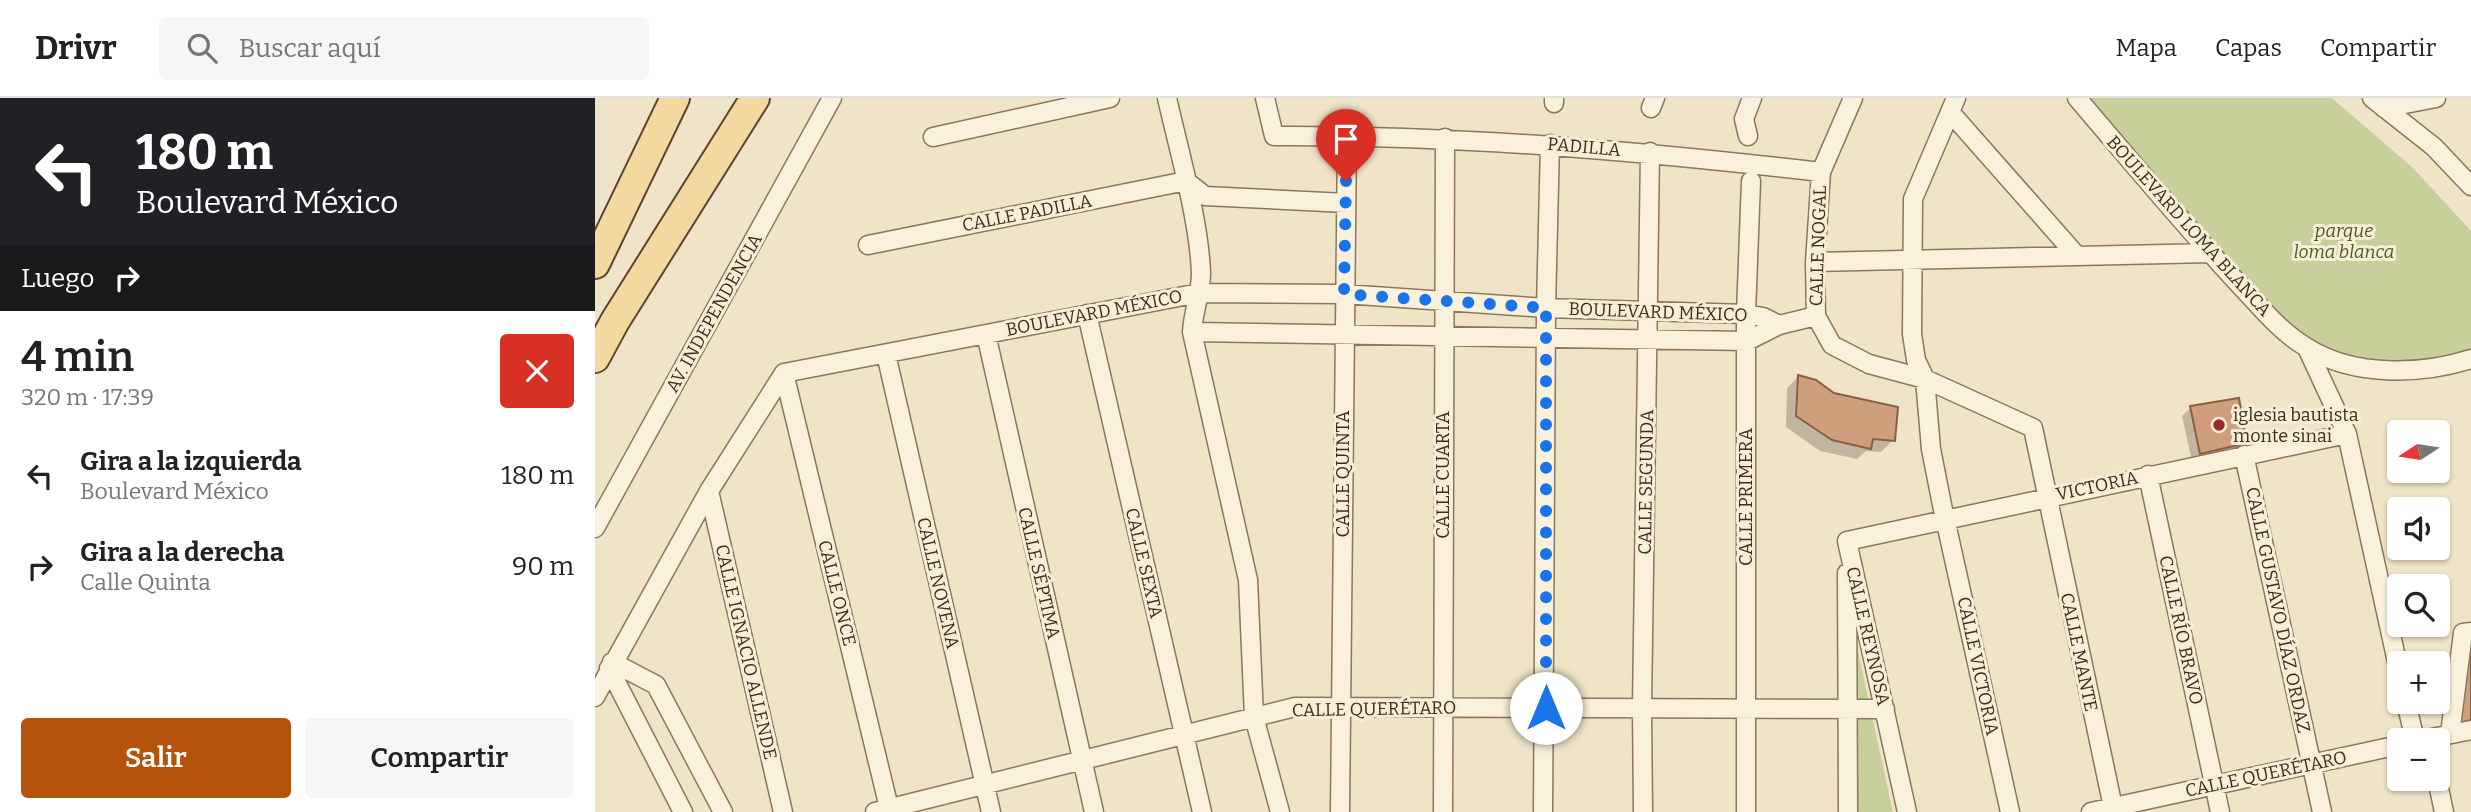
<!DOCTYPE html>
<html lang="es">
<head>
<meta charset="utf-8">
<style>
	:root { --surface:#fff; --page:#f6f6f6; --text:#222; --muted:#767676; --line:#e0e0e0; --accent:#b45309 }
	body { margin:0; font-family:Bitter,serif; background:var(--page); color:var(--text); height:100vh; display:flex; flex-direction:column; font-size:26px; white-space:nowrap }
	* { box-sizing:border-box; margin:0 }
	p { font-size:23px; color:var(--muted) }
	.icon { flex:none; width:38px; height:38px; fill:none; stroke:currentColor; stroke-width:2; stroke-linecap:round; stroke-linejoin:round }
	.map { position:relative; flex:1; overflow:hidden }
	.side { display:flex; flex-direction:column; background:var(--surface); width:595px }
	.side>* { flex:none }
	.banner { background:#202124; color:#fff; overflow:hidden }
	.needle { width:46px; rotate:258deg }
	.controls { position:absolute; left:1792px; top:322px; display:grid; gap:14px }
	.controls a { display:grid; place-items:center; width:63px; height:63px; border-radius:7px; background:var(--surface); box-shadow:0 2px 5px #0004; font-size:35px }
	.pin { position:absolute; display:grid; place-items:center; width:60px; height:60px; color:#fff; margin:-72px -30px; border-radius:50% 50% 50% 0; rotate:-45deg; box-shadow:0 0 7px #0007 }
	.pin .icon { rotate:45deg }
	.me { position:absolute; width:77px; margin:-38px; rotate:0deg; stroke-linejoin:round; filter:drop-shadow(0 0 5px #0008) }
	.turn { display:flex; align-items:center; gap:24px; height:147px; padding:0 21px; font-size:32px }
	.turn .icon { width:91px; height:91px; stroke-width:2.5 }
	.turn b { display:block; font-size:49px; line-height:60px }
	.then { display:flex; align-items:center; height:66px; padding:0 21px; background:#0003; gap:14px; font-size:26px }
	.round { display:grid; place-items:center; flex:none; width:74px; height:74px; border-radius:7px; background:var(--page) }
	.headline { display:flex; align-items:center; justify-content:space-between; height:119px; padding:0 21px }
	h1 { font-size:42px; font-weight:600; line-height:52px }
	.action { display:flex; gap:14px; margin-top:auto; padding:14px 21px }
	.action a { flex:1; height:80px; border-radius:7px; background:var(--accent); color:#fff; font-size:28px; font-weight:600; line-height:80px; text-align:center }
	.action a+a { background:var(--page); color:var(--text) }
	ul { padding:0; list-style:none }
	li { display:flex; align-items:center; gap:21px; height:91px; padding:0 21px }
	li div { flex:1 }
	li b { display:block; font-size:26px }
	li em { font-style:normal }
	header { display:flex; align-items:center; gap:42px; box-sizing:border-box; height:98px; padding:0 35px; background:var(--surface); border-bottom:2px solid var(--line) }
	header strong { font-size:33px }
	nav { display:flex; gap:38px; margin-inline-start:auto; font-size:24px }
	.search { width:490px; height:63px; background:var(--page); display:flex; align-items:center; gap:18px; box-sizing:border-box; padding:0 24px; border-radius:7px; color:var(--muted); font-size:26px }
	main { display:flex; flex:1; min-height:0 }
	.map>svg:first-child { display:block }
</style>
</head>
<body>
<header>
<strong>Drivr</strong>
<div class="search"><svg class="icon" aria-label="search" viewBox="0 0 24 24"><circle cx="10" cy="10" r="6"/><path d="M15 15l6 6"/></svg>Buscar aquí</div>
<nav><a>Mapa</a><a>Capas</a><a>Compartir</a></nav>
</header>
<main>
<section class="side">
<div class="banner">
<div class="turn"><svg class="icon" aria-label="left" viewBox="0 0 24 24"><path d="M17 20v-9H6M10 6l-5 5 5 5"/></svg><div><b>180 m</b>Boulevard México</div></div>
<div class="then">Luego<svg class="icon" aria-label="right" viewBox="0 0 24 24"><path d="M7 20v-9h11M14 6l5 5-5 5"/></svg></div>
</div>
<div class="headline"><div><h1>4 min</h1><p>320 m · 17:39</p></div><a class="round" style="background:#d93025;color:#fff"><svg class="icon" aria-label="close" viewBox="0 0 24 24"><path d="M6 6l12 12M18 6L6 18"/></svg></a></div>
<ul>
<li><svg class="icon" aria-label="left" viewBox="0 0 24 24"><path d="M17 20v-9H6M10 6l-5 5 5 5"/></svg><div><b>Gira a la izquierda</b><p>Boulevard México</p></div><em>180 m</em></li>
<li><svg class="icon" aria-label="right" viewBox="0 0 24 24"><path d="M7 20v-9h11M14 6l5 5-5 5"/></svg><div><b>Gira a la derecha</b><p>Calle Quinta</p></div><em>90 m</em></li>
</ul>
<div class="action"><a>Salir</a><a>Compartir</a></div>
</section>
<div class="map">
<svg width="1876" height="714" viewBox="0 0 1876 714">
	<rect width="100%" height="100%" fill="#f0e4c8"/>
	<!-- green -->
	<path fill="#c9cf9b" d="M1494,0H1737L1819,71L1876,133V252C1825,268 1766,271 1717,245C1705,238 1693,228 1682,219Z
		M1255,517L1298,714H1257Z"/>
	<!-- shadow -->
	<path fill="#0003" d="M1203,279L1298,342L1286,354L1271,353L1262,361L1225,353L1191,329L1192,290Z
		M1596,310L1650,345L1642,353L1597,363L1587,318Z"/>
	<!-- building -->
	<path fill="#cf9f7d" stroke="#8d5f41" stroke-width="2" d="M1203,277L1221,282L1239,295L1303,309L1300,343L1278,341L1276,351L1237,342L1201,318Z
		M1644,300L1652,345L1605,356L1595,308Z
		M1876,555V622L1865,625L1870,557Z"/>
	<g fill="none" stroke-linecap="round" stroke-linejoin="round">
		<!-- street casing -->
		<g stroke="#8d765c" stroke-width="21">
			<path id="street" d="M572,0C584,53 604,122 606,175C606,196 598,214 597,234L653,482L659,619L685,714
				M670,0L679,38C863,37 1044,53 1226,74
				M959,0V5
				M1361,0L1318,101L1317,236L1321,262L1330,281L1336,351L1347,407L1415,714
				M1482,0C1535,62 1587,125 1642,184C1664,207 1684,233 1711,249C1758,279 1825,277 1876,261
				M1777,0L1839,49L1876,88
				M1056,10L1060,0
				M1789,10L1841,0
				M1355,14L1482,158
				M1153,38L1149,21L1157,0
				M338,39L515,0
				M273,147L591,83L610,98L751,105
				M1220,164L1616,155
				M492,216L607,714
				M1221,218L1220,164L1226,74L1258,0
				M597,234L1152,243L1184,227L1221,218L1237,247L1274,266L1330,281L1438,330L1519,714
				M391,236L499,714
				M1712,250L1752,336L1804,573
				M291,256L396,714
				M189,275L604,195L749,196L951,210L1151,216L1168,219L1184,227
				M189,275L295,714
				M1649,357L1727,714
				M1553,377L1625,714
				M114,393L188,714
				M0,430L237,0
				M1252,443L1752,336
				M1252,443L1312,714
				M1252,475L1253,714
				M17,564L61,587L128,714
				M14,570L88,714
				M0,599L114,393L189,275
				M1811,604L1820,642
				M1855,636L1868,535L1876,534
				M1827,642L1876,632
				M1842,681L1849,714
				M280,714L700,609L1290,611
				M745,714L752,37
				M848,714L850,40
				M948,714L951,210L955,46
				M1048,714L1047,610L1055,54
				M1151,714V216L1156,83
				M1496,714L1804,647"/>
		</g>
		<!-- primary casing -->
		<g stroke="#5b4430" stroke-width="32">
			<path id="primary" d="M0,166L80,0
				M0,260L20,223L160,0"/>
		</g>
		<!-- street -->
		<use href="#street" stroke="#faf1dc" stroke-width="18"/>
		<!-- primary -->
		<use href="#primary" stroke="#f3d9a0" stroke-width="28"/>
	</g>
	<g fill="none" stroke-linecap="round" stroke-linejoin="round">
		<!-- route -->
		<path stroke="#1a73e8" stroke-width="12" stroke-dasharray="0 21.6" d="M751,83L749,196L951,210V610"/>
	</g>
	<!-- markers -->
	<circle fill="#9e2a2b" stroke="#f7eed8" stroke-width="2.5" cx="1624" cy="327" r="7"/>
	<g text-anchor="middle" dominant-baseline="central" stroke-width="6" stroke-linejoin="round" paint-order="stroke">
		<!-- street labels -->
		<g font-size="18" fill="#3d2e20" stroke="#f7eed8">
			<text transform="translate(989 49) rotate(5)">PADILLA</text>
			<text transform="translate(432 115) rotate(-11)">CALLE PADILLA</text>
			<text transform="translate(1594 128) rotate(48)">BOULEVARD LOMA BLANCA</text>
			<text transform="translate(1223 148) rotate(-88)">CALLE NOGAL</text>
			<text transform="translate(1063 214) rotate(2)">BOULEVARD MÉXICO</text>
			<text transform="translate(119 215) rotate(-61)">AV. INDEPENDENCIA</text>
			<text transform="translate(499 215) rotate(-11)">BOULEVARD MÉXICO</text>
			<text transform="translate(748 376) rotate(-90)">CALLE QUINTA</text>
			<text transform="translate(848 377) rotate(-90)">CALLE CUARTA</text>
			<text transform="translate(1051 384) rotate(-89)">CALLE SEGUNDA</text>
			<text transform="translate(1502 388) rotate(-12)">VICTORIA</text>
			<text transform="translate(1151 399) rotate(-90)">CALLE PRIMERA</text>
			<text transform="translate(549 465) rotate(77)">CALLE SEXTA</text>
			<text transform="translate(444 475) rotate(77)">CALLE SÉPTIMA</text>
			<text transform="translate(343 485) rotate(77)">CALLE NOVENA</text>
			<text transform="translate(242 495) rotate(76)">CALLE ONCE</text>
			<text transform="translate(1683 512) rotate(78)">CALLE GUSTAVO DÍAZ ORDAZ</text>
			<text transform="translate(1586 532) rotate(78)">CALLE RÍO BRAVO</text>
			<text transform="translate(1273 538) rotate(77)">CALLE REYNOSA</text>
			<text transform="translate(151 554) rotate(77)">CALLE IGNACIO ALLENDE</text>
			<text transform="translate(1484 554) rotate(78)">CALLE MANTE</text>
			<text transform="translate(1383 568) rotate(78)">CALLE VICTORIA</text>
			<text transform="translate(779 611) rotate(-1)">CALLE QUERÉTARO</text>
			<text transform="translate(1671 676) rotate(-12)">CALLE QUERÉTARO</text>
		</g>
		<!-- park labels -->
		<g font-size="18" font-style="italic" fill="#4d5a26" stroke="#f7eed8">
			<text x="1749" y="133">parque<tspan x="1749" dy="21">loma blanca</tspan></text>
		</g>
		<!-- poi labels -->
		<g font-size="18" fill="#3d2e20" stroke="#f7eed8" text-anchor="start">
			<text x="1638" y="317">iglesia bautista<tspan x="1638" dy="21">monte sinai</tspan></text>
		</g>
	</g>
</svg>
<div class="controls">
<a><svg class="needle" viewBox="-14 -14 28 28"><path d="M0-13l5 13h-10z" fill="#e53935"/><path d="M0 13l5-13h-10z" fill="#767676"/></svg></a>
<a><svg class="icon" aria-label="sound" viewBox="0 0 24 24"><path d="M4 9h4l5-4v14l-5-4H4zM17 9q2 3 0 6"/></svg></a>
<a><svg class="icon" aria-label="search" viewBox="0 0 24 24"><circle cx="10" cy="10" r="6"/><path d="M15 15l6 6"/></svg></a>
<a>+</a>
<a>−</a>
</div>
<div class="pin" style="left:751px;top:83px;background:#d93025"><svg class="icon" aria-label="arrive" viewBox="0 0 24 24"><path d="M6 21V4h12l-3 4 3 4H6"/></svg></div>
<svg class="me" style="left:951px;top:610px" viewBox="-20 -20 40 40"><circle r="19" fill="#fff"/><path d="M0-13L10 11 0 6-10 11z" fill="#1a73e8"/></svg>
</div>
</main>
</body>
</html>
